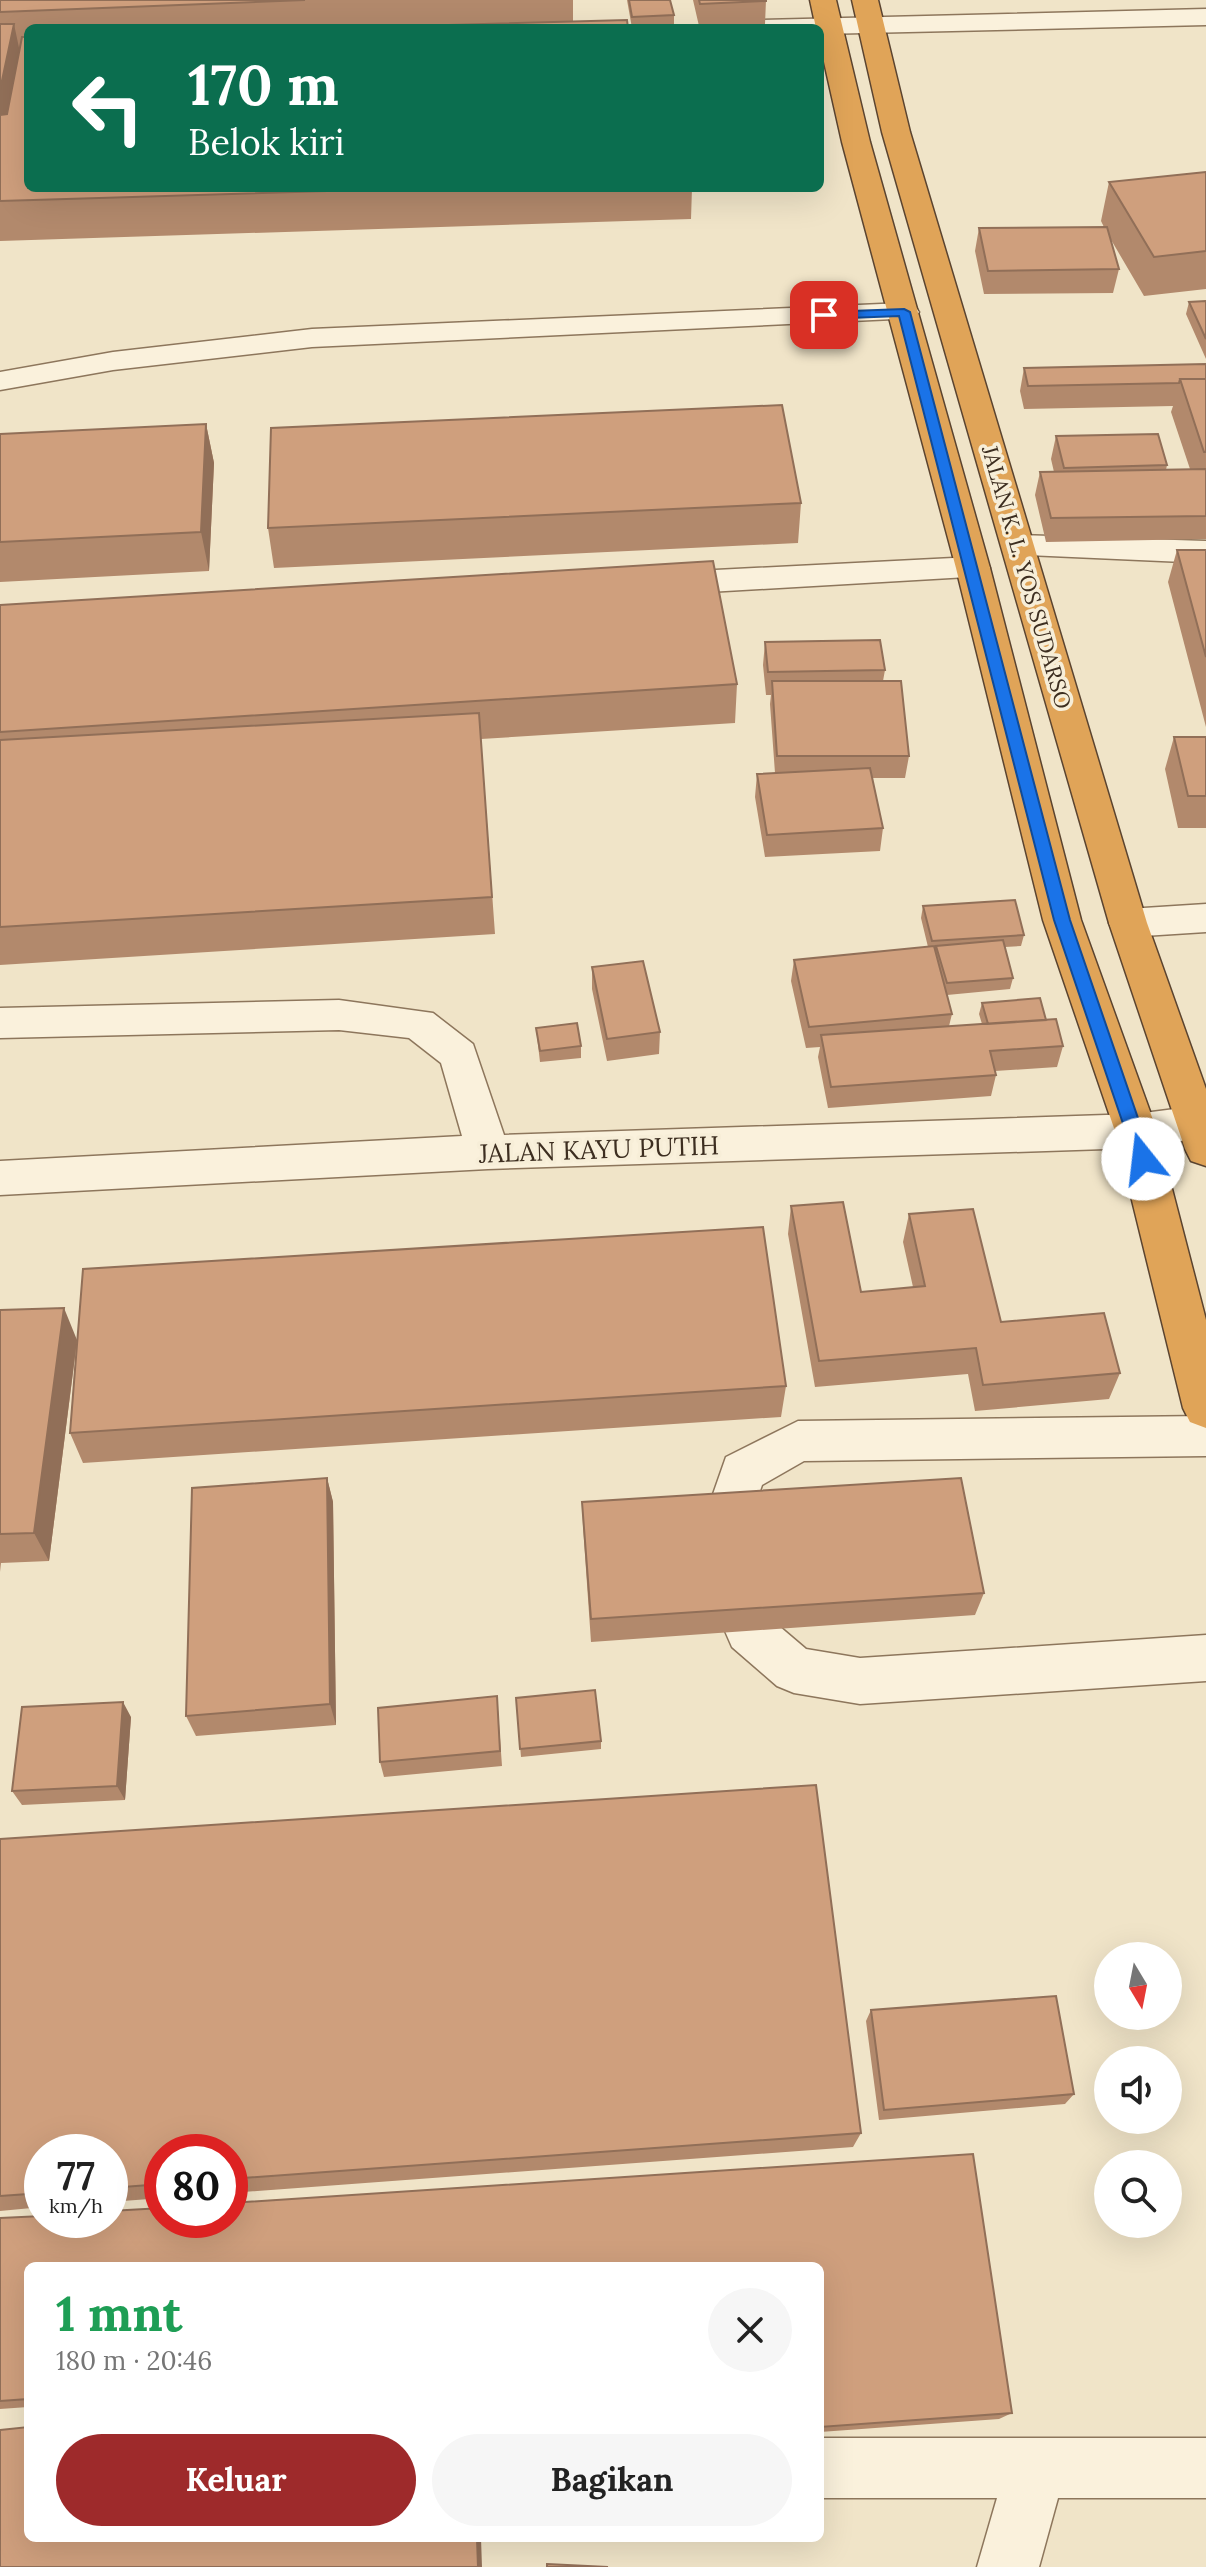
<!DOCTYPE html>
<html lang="id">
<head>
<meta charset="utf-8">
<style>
	:root { --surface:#fff; --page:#f6f6f6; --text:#222; --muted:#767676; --accent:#9e2a2b }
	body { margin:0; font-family:Lora,serif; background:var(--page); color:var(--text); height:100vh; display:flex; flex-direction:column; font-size:30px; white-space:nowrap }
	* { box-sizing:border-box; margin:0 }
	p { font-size:26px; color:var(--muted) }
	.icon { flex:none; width:44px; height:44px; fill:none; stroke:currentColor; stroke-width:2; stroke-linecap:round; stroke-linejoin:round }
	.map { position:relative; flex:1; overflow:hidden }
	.panel { position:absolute; left:24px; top:2262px; width:800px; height:280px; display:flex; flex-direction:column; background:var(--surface); border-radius:12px; box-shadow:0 8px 32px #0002 }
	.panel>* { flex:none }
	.top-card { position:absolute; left:24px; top:24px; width:800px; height:168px; border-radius:12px; box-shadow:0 8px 32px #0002; background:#0b6e4f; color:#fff; overflow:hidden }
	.needle { width:52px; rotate:170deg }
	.tools { position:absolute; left:1094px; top:1942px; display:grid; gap:16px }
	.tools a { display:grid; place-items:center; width:88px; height:88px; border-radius:50%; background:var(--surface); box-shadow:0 8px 32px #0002; font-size:40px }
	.speed { position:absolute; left:24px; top:2134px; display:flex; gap:16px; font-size:40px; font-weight:700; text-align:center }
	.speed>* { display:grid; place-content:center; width:104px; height:104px; border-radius:50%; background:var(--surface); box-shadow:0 8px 32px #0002; line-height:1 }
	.speed small { font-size:20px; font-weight:400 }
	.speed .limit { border:12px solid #d22; background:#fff; color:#111 }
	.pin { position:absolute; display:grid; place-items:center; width:68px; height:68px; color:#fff; margin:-34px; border-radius:16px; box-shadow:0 4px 12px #0006 }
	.me { position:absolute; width:88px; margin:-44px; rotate:344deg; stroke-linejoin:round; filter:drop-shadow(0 0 6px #0008) }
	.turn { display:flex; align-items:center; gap:28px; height:168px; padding:0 32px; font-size:36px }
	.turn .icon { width:104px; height:104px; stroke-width:2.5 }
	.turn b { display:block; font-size:56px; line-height:68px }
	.round { display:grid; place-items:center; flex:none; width:84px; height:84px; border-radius:42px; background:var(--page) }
	.head { display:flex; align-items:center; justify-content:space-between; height:136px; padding:0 32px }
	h1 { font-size:48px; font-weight:700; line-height:60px; color:#1e9e55 }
	.button { display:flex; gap:16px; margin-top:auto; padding:16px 32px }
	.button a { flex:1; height:92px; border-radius:48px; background:var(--accent); color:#fff; font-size:32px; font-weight:700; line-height:92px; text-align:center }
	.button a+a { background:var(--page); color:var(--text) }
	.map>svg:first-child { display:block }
</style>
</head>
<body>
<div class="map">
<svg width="1206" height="2567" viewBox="0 0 1206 2567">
	<rect width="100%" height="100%" fill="#f0e4c8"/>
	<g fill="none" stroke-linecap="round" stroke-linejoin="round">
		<!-- minor casing -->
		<g stroke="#8d765c" stroke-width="3">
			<path id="minor" d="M1206,9V25L820,34V28H748L752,22L761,20Z
				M904,303L915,306L919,312L915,318L312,347L113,370L0,390V372L113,352L312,329Z
				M1019,535L1206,541V563L1007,554L1002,546L1007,538Z
				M973,557L985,560L990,568L985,576L657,595L645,592L640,584L645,576L657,573Z
				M1206,904V932L1128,937L1114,933L1109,923L1114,913L1128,909Z
				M339,1000L433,1013L473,1044L504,1135L1136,1114L1198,1106L1206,1109V1137L1136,1148L488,1169L0,1195V1161L462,1136L441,1063L409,1038L339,1030L0,1038V1008Z
				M1206,1416V1456L804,1461L762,1485L746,1532L729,1538L712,1532L705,1517L726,1457L798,1421Z
				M749,1608L766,1615L806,1649L860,1658L1206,1635V1681L860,1704L794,1693L777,1686L732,1647L725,1631L732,1615Z
				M820,2438H1206V2498H1058L1039,2567H977L997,2498H820Z"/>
		</g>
		<!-- highway casing -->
		<g stroke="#5b4430" stroke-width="3">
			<path id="highway" d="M810,0H836L870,142L990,568L1081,920L1157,1131L1206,1320V1428L1190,1422L1183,1408L1115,1131L1043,920L956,568L842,142L820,44V28H816Z
				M852,0H878L910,132L1147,923L1206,1089V1166L1191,1161L1185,1149L1109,923L882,132Z"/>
		</g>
		<!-- minor -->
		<use href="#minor" fill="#faf1dc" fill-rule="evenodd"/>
		<!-- highway -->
		<use href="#highway" fill="#e0a458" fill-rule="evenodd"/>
	</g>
	<!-- wall -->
	<path fill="#b2896c" d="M0,0H573V21L628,28H28V188H692L691,219L0,241Z
		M627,0H670L674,15V27L632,28Z
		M693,0H766L765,24L699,26Z
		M1206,172V289L1144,296L1110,238L1119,269L1113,293L984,294L975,251L979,228L1104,227L1101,221L1109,182Z
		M1206,301V359L1186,314L1189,302Z
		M1206,364V539L1046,542L1035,495L1040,472H1054L1051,459L1056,436L1167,465L1166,470L1190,469L1171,412L1173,406L1024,409L1020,391L1024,368Z
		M206,424L214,463L209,571L0,582V434Z
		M801,503L798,543L274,568L268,528Z
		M1177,550H1206V727L1168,582Z
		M0,605L737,684L735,723L481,739L495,934L0,965Z
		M765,642L885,670L883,681L909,756L905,778H872L883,828L880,851L765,857L755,797L757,774L775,773L770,704L771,695H766L763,665Z
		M1174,737H1206V828H1178L1165,769Z
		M923,906L1024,935L1021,946L1005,947L1013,978L1010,989L947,995L952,1014L949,1026L982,1024L979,1014L982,1003L1046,1020L1063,1046L1057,1067L995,1071L996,1075L991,1096L828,1108L818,1057L820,1047L806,1048L791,981L794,960L928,947L921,918Z
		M592,967L660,1032L659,1054L607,1061L592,989Z
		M536,1028L581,1046V1058L540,1062Z
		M791,1206L861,1292L913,1287L903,1242L909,1214L1001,1322L1120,1373L1109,1399L975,1411L968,1374L815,1387L788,1234Z
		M0,1310L77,1340L786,1386L781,1417L83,1463L70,1433L76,1349L49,1561L1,1563L0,1572Z
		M327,1478L333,1502L336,1725L196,1736L186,1716Z
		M582,1502L984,1593L975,1615L591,1642L583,1526Z
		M497,1696L502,1766L384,1777L380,1762Z
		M516,1698L601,1741V1749L521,1757Z
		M131,1717L125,1800L22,1805L12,1791Z
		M0,1839L861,2133L853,2147L230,2193V2152H162V2198L110,2202V2152H42V2207L0,2211Z
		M871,2010L1074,2094L1065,2104L879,2120L866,2021Z
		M973,2154L1012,2413L999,2419L820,2432V2266H28V2407L0,2409V2218L42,2216V2220H110V2211L162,2208V2220H230V2203Z"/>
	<!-- shaded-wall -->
	<path fill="#916f58" d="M14,24L22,62L0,135V90Z
		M206,424L214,463L209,571L201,532Z
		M64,1308L77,1340L49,1561L34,1533Z
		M327,1478L333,1502L336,1725L330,1704Z
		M123,1702L131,1717L125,1800L117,1786Z
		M477,2538H481L482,2567H478Z"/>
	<!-- building -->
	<path fill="#cf9f7d" stroke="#916f58" stroke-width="2" d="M0,0H305L0,12Z
		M629,0H670L674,15L632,17Z
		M699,0H766V1L700,4Z
		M627,20L628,28H343Z
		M0,24H14L0,90Z
		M22,37H28V188H425L0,201V115L7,114Z
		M1206,172V251L1154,257L1109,182Z
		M1107,227L1119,269L988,271L979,228Z
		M1206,301V339L1189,302Z
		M1206,364V379H1180L1179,383L1028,386L1024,368Z
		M1180,379H1206V452H1204Z
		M782,405L801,503L268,528L271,428Z
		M206,424L201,532L0,542V434Z
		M1158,434L1167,465L1064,468L1056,436Z
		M1206,469V516L1051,518L1040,472Z
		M1177,550H1206V657Z
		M713,561L737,684L0,732V605Z
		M880,640L885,670L768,672L765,642Z
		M772,681H901L909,756H777Z
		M479,713L492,897L0,927V740Z
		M1174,737H1206V796H1188Z
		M870,768L883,828L767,835L757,774Z
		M1015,900L1024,935L932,941L923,906Z
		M1003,940L1013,978L947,983L936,946Z
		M934,946L952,1014L809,1027L794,960Z
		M643,961L660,1032L607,1039L592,967Z
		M1040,998L1046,1020L988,1024L982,1003Z
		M1056,1019L1063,1046L990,1051L996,1075L831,1087L821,1035Z
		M577,1023L581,1046L540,1051L536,1028Z
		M843,1202L861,1292L925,1286L909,1214L973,1209L1001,1322L1104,1313L1120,1373L983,1385L976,1348L819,1361L791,1206Z
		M763,1227L786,1386L70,1433L83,1269Z
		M64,1308L34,1533L0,1534V1310Z
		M327,1478L330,1704L186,1716L192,1488Z
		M961,1478L984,1593L591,1619L582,1502Z
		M595,1690L601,1741L520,1749L516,1698Z
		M497,1696L500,1751L380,1762L378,1708Z
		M123,1702L117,1786L12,1791L22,1707Z
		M816,1785L861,2133L230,2179V2152H162V2184L110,2188V2152H42V2193L0,2196V1839Z
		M1056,1996L1074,2094L884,2110L871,2010Z
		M973,2154L1012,2413L820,2427V2266H28V2399L0,2401V2218L42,2216V2220H110V2211L162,2208V2220H230V2203Z
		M28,2427V2538H477L478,2567H0V2430Z
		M547,2564L608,2567H547Z"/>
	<!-- route -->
	<path fill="#1a73e8" stroke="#114b97" stroke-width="2" d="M904,309L910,312L1070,920L1152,1159L1143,1166L1135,1159L1054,920L899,316L824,319L818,315L824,312Z"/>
	<g text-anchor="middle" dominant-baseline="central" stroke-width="7" stroke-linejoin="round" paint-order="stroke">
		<!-- far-street labels -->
		<g font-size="22" fill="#3d2e20" stroke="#f7eed8">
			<text transform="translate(1027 577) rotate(74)">JALAN K. L. YOS SUDARSO</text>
		</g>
		<!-- street labels -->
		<g font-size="26" fill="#3d2e20" stroke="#f7eed8">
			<text transform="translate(599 1149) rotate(-2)">JALAN KAYU PUTIH</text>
		</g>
	</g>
</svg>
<div class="tools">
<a><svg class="needle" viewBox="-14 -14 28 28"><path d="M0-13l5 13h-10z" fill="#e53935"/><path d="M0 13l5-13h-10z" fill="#767676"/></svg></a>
<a><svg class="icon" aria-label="sound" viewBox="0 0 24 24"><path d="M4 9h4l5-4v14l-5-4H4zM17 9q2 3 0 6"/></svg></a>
<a><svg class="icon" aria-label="search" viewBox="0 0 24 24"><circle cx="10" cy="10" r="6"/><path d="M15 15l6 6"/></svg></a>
</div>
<div class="speed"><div>77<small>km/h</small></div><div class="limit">80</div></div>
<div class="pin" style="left:824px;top:315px;background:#d93025"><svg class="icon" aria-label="arrive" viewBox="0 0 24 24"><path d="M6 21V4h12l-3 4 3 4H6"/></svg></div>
<svg class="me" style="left:1143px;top:1159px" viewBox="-20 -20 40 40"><circle r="19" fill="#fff"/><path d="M0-13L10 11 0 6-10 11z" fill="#1a73e8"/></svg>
<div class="top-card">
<div class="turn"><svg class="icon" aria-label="left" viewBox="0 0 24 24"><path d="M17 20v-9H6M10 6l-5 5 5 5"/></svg><div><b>170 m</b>Belok kiri</div></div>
</div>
<section class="panel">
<div class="head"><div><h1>1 mnt</h1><p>180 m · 20:46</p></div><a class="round"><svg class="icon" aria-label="close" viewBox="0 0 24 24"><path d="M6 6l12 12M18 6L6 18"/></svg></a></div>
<div class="button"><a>Keluar</a><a>Bagikan</a></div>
</section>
</div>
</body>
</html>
